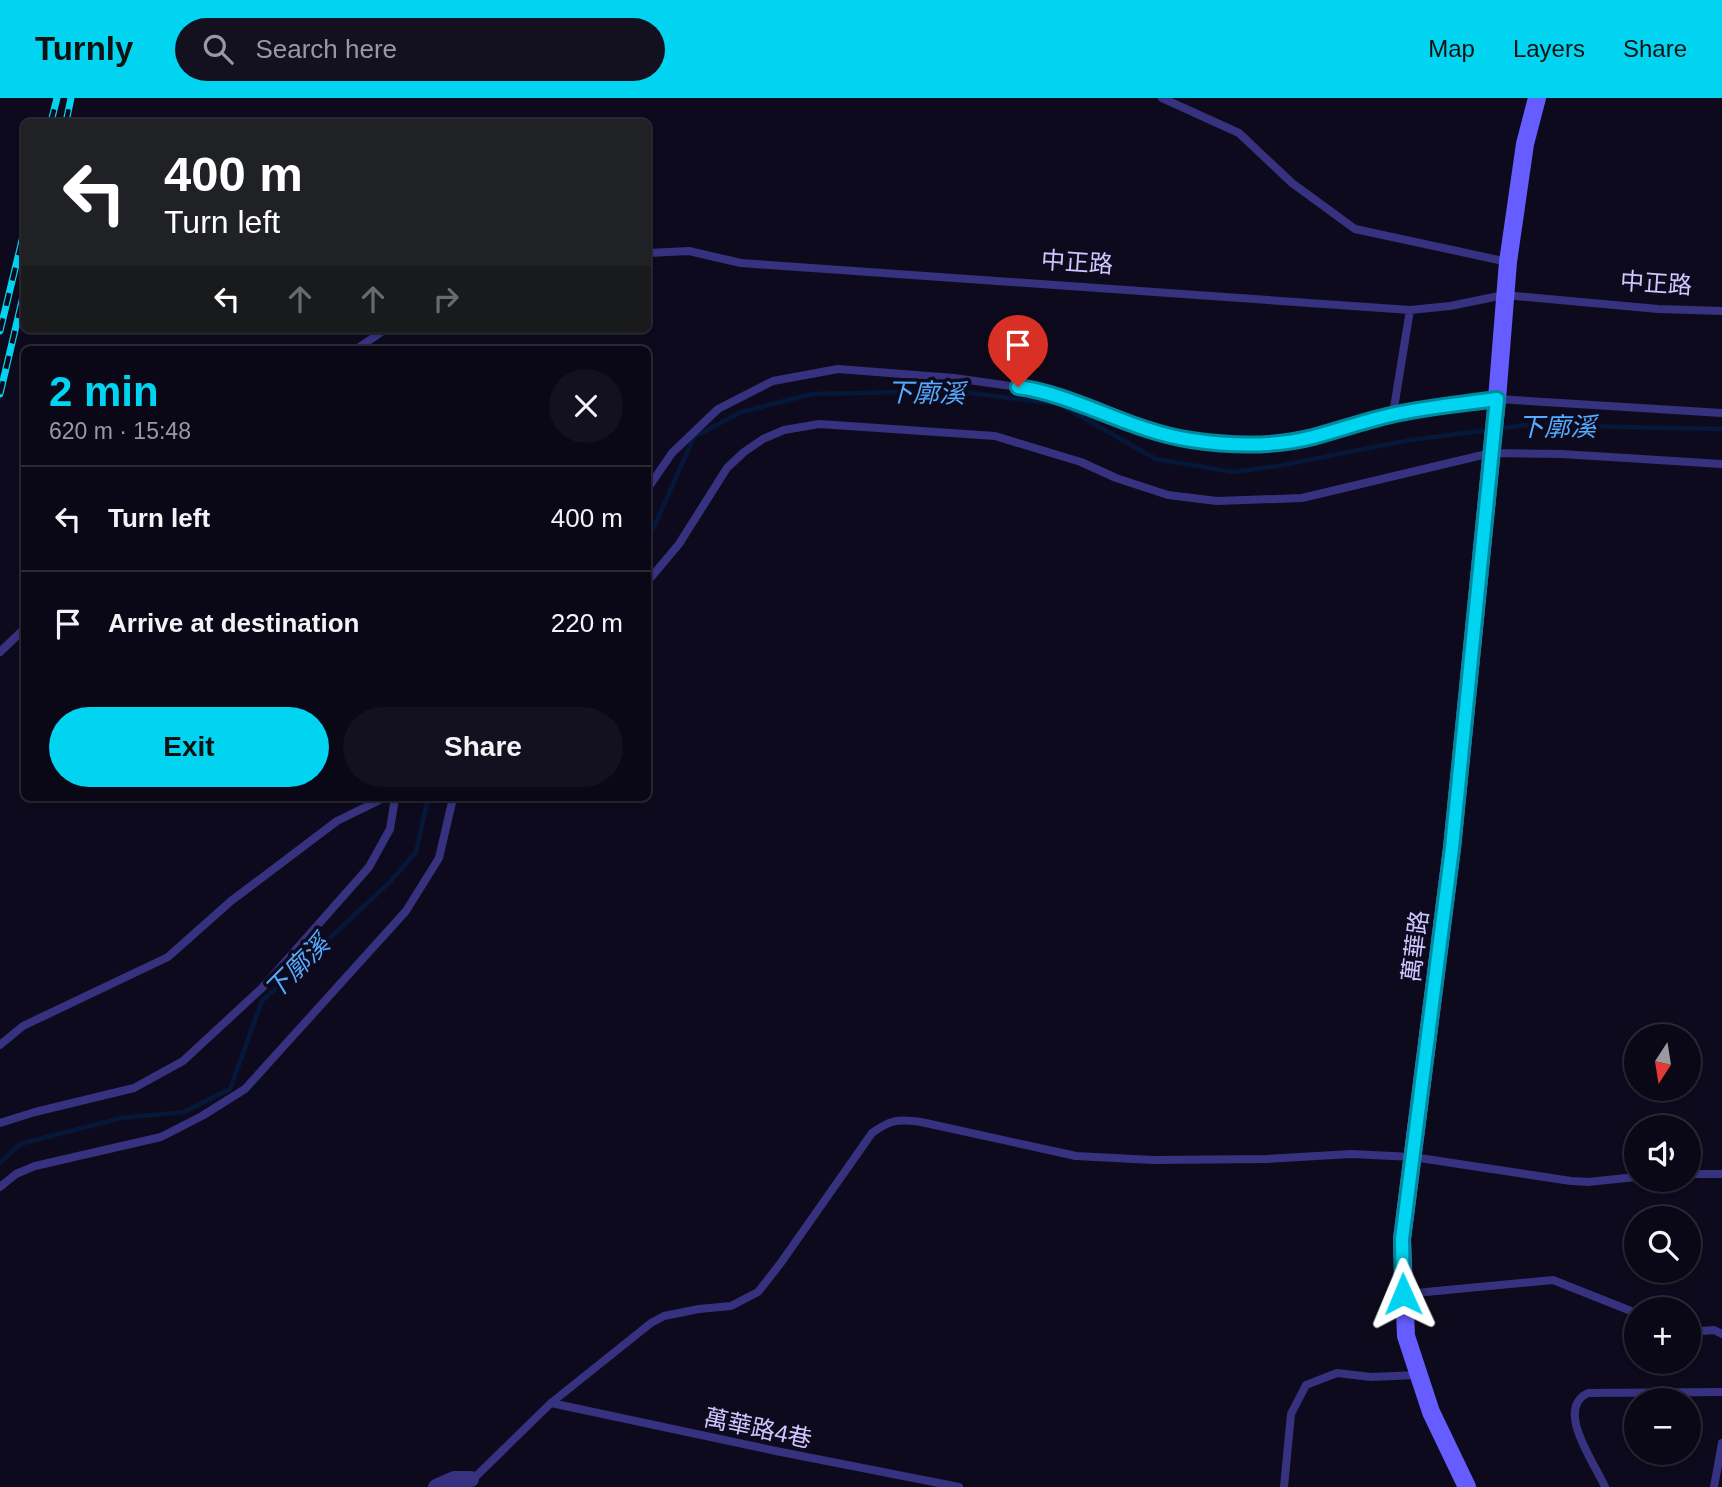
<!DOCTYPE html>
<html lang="en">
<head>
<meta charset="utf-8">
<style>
	:root { --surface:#0a0816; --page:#13111f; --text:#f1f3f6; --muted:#999aa1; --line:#2a2935; --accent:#00d4f1 }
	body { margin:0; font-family:Arial,"Noto Sans TC",sans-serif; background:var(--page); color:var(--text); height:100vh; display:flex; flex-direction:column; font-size:26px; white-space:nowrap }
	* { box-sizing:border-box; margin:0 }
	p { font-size:23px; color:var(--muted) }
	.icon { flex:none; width:38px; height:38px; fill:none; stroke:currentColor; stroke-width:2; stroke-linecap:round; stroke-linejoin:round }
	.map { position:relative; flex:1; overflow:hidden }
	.drawer { position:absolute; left:21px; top:248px; width:630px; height:455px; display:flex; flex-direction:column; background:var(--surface); border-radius:10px; box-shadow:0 2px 5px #0004,0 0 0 2px var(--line) }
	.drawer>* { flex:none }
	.top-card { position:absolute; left:21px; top:21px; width:630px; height:214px; border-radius:10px; box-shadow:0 2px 5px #0004,0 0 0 2px var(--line); background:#202124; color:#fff; overflow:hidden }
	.needle { width:46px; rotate:192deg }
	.buttons { position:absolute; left:1624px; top:926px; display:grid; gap:14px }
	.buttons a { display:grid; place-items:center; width:77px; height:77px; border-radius:50%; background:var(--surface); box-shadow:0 2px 5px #0004,0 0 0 2px var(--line); font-size:35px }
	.pin { position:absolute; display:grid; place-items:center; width:60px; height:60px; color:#fff; margin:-72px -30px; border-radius:50% 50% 50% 0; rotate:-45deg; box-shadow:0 0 7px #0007 }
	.pin .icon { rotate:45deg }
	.me { position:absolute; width:77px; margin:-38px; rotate:359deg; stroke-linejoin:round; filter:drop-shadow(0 0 5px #0008) }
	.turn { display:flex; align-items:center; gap:24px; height:147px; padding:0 28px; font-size:32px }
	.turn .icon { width:91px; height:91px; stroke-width:2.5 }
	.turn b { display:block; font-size:49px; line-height:60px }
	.lanes { display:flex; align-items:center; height:66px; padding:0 28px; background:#0003; justify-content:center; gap:35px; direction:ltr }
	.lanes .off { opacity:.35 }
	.round { display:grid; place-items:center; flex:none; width:74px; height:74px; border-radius:37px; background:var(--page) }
	.head { display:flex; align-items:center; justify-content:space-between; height:119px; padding:0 28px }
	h1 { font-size:42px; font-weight:800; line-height:52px; color:var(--accent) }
	.button { display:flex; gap:14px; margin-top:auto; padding:14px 28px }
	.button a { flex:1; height:80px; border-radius:42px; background:var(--accent); color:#111; font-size:28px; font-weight:800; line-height:80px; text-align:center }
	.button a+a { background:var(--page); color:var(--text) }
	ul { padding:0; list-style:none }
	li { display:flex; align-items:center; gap:21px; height:105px; padding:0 28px; border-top:2px solid var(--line) }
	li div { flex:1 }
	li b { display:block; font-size:26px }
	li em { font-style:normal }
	header { display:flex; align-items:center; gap:42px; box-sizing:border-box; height:98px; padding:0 35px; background:var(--accent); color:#111 }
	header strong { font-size:33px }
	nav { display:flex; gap:38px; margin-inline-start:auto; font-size:24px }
	.search { width:490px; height:63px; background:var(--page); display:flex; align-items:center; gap:18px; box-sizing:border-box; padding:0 24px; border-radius:38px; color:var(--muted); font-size:26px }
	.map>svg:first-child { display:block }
</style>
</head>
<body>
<header>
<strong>Turnly</strong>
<div class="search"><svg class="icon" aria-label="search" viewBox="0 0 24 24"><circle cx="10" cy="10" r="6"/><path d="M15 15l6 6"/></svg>Search here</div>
<nav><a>Map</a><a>Layers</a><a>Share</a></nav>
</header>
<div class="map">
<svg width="1722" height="1389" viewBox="0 0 1722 1389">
	<rect width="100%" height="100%" fill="#0e0a1d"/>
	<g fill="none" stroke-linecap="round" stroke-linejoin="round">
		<!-- stream -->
		<path stroke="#06183a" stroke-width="4.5" d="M1498,331L1525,327L1722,331
			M648,442L694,339L741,314L812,296L954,293L1059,306L1156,361L1232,374L1278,368L1410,342L1489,332
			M0,1065L20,1046L121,1020L184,1014L230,991L262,903L390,784L416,754L428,700"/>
		<!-- lane -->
		<path stroke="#37327f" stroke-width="8" d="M1162,0L1239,35L1292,85L1355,131L1508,164
			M648,155L689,153L741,165L1410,212L1450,208L1504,197L1658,211L1722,213
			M355,252L386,231
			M1393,316L1410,212
			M648,390L672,355L718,311L773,283L838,271L954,280L1039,292L1127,326L1190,342L1251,347L1310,339L1393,316L1497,301L1722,315
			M648,483L679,446L727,370L744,354L763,341L784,332L819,326L995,338L1081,364L1116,380L1168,397L1217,403L1302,400L1491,355L1562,356L1722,366
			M0,554L24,531
			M0,947L23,928L168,859L231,803L337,723L384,700
			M0,1025L35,1014L134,990L183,963L262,890L369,769L390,731L395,700
			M1689,1076H1722
			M0,1089L16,1076L35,1068L161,1039L202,1018L245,991L406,813L439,760L453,700
			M1405,1196L1553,1182L1636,1215
			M1689,1234L1714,1232L1722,1236
			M551,1305L776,1353L959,1389
			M465,1389L551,1305L651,1225L664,1218L699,1211L731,1208L758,1194L780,1166L872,1035C891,1021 899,1021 921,1024L1076,1058L1153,1062L1267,1061L1351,1056L1413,1059L1571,1083L1588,1084L1636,1079
			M1284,1389L1291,1316L1306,1287L1337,1275L1371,1279L1417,1277
			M1605,1389C1595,1365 1554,1311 1588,1295L1722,1294
			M1714,1389L1722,1345"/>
		<!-- street -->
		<path stroke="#37327f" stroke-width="16" d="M436,1389L454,1381H471"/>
		<!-- secondary -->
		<path stroke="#655dff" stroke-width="18" d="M1467,1389L1431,1314L1406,1238L1402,1141L1452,750L1497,301L1508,164L1525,46L1537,0"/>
		<!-- rail casing -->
		<g stroke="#00d4f1" stroke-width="7">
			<path id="rail" d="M51,24L57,0
				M66,24L71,0
				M0,233L24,134
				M0,296L24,194"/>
		</g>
		<!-- rail -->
		<use href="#rail" stroke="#0e0a1d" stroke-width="4.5" stroke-dasharray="13" stroke-linecap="butt"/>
	</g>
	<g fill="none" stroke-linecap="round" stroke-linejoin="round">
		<!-- route casing -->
		<g stroke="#008a9d" stroke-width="18">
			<path id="route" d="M1018,289C1076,297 1130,333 1191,342C1231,348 1274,349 1313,339C1339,332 1365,323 1391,317C1425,309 1462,306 1497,301L1452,750L1402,1141L1403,1196"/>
		</g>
		<!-- route -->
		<use href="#route" stroke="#00d4f1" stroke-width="12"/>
	</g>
	<g text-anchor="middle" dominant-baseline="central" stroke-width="7" stroke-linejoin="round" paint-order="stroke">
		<!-- street labels -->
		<g font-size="24" fill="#cec6ff" stroke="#0e0a1d">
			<text transform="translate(1077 164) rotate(4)">中正路</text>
			<text transform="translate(1656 185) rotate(4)">中正路</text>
			<text transform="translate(1415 848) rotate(-83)">萬華路</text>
			<text transform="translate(758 1330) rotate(12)">萬華路4巷</text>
		</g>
		<!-- water labels -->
		<g font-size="26" font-style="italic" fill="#54acff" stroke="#0e0a1d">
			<text transform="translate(926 295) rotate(1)">下廓溪</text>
			<text x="1557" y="329">下廓溪</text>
			<text transform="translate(297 869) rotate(-45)">下廓溪</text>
		</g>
	</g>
</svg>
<div class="buttons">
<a><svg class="needle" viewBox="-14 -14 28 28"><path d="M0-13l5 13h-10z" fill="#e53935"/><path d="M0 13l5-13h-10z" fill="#999aa1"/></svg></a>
<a><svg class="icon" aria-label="sound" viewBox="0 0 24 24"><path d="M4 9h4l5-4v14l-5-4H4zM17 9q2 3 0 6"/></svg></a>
<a><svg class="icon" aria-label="search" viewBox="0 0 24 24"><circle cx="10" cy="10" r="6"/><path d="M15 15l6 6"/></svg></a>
<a>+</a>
<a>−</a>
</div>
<div class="pin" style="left:1018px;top:289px;background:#d93025"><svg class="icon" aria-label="arrive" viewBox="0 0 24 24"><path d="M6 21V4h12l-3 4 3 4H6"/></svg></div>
<svg class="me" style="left:1403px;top:1196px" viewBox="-20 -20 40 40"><path d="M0-17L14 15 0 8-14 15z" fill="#00d4f1" stroke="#fff" stroke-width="4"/></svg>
<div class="top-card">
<div class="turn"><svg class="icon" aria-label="left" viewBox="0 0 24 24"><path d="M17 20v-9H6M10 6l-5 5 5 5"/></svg><div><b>400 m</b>Turn left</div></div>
<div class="lanes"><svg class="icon" aria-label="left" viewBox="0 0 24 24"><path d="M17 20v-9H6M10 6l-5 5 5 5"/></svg><svg class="icon off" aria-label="ahead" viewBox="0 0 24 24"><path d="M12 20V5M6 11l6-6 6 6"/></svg><svg class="icon off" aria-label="ahead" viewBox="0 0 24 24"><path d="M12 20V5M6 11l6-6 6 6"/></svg><svg class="icon off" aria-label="right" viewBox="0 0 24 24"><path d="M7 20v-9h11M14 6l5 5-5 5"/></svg></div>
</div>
<section class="drawer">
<div class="head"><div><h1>2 min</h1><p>620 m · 15:48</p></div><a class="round"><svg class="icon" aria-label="close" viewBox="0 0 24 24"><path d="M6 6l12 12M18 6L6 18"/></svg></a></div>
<ul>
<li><svg class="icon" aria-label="left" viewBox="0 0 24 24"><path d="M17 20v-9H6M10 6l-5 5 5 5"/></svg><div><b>Turn left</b></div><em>400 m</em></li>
<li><svg class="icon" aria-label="arrive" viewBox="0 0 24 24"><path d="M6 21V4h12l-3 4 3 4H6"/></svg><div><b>Arrive at destination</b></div><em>220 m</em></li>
</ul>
<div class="button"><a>Exit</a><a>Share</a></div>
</section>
</div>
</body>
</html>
